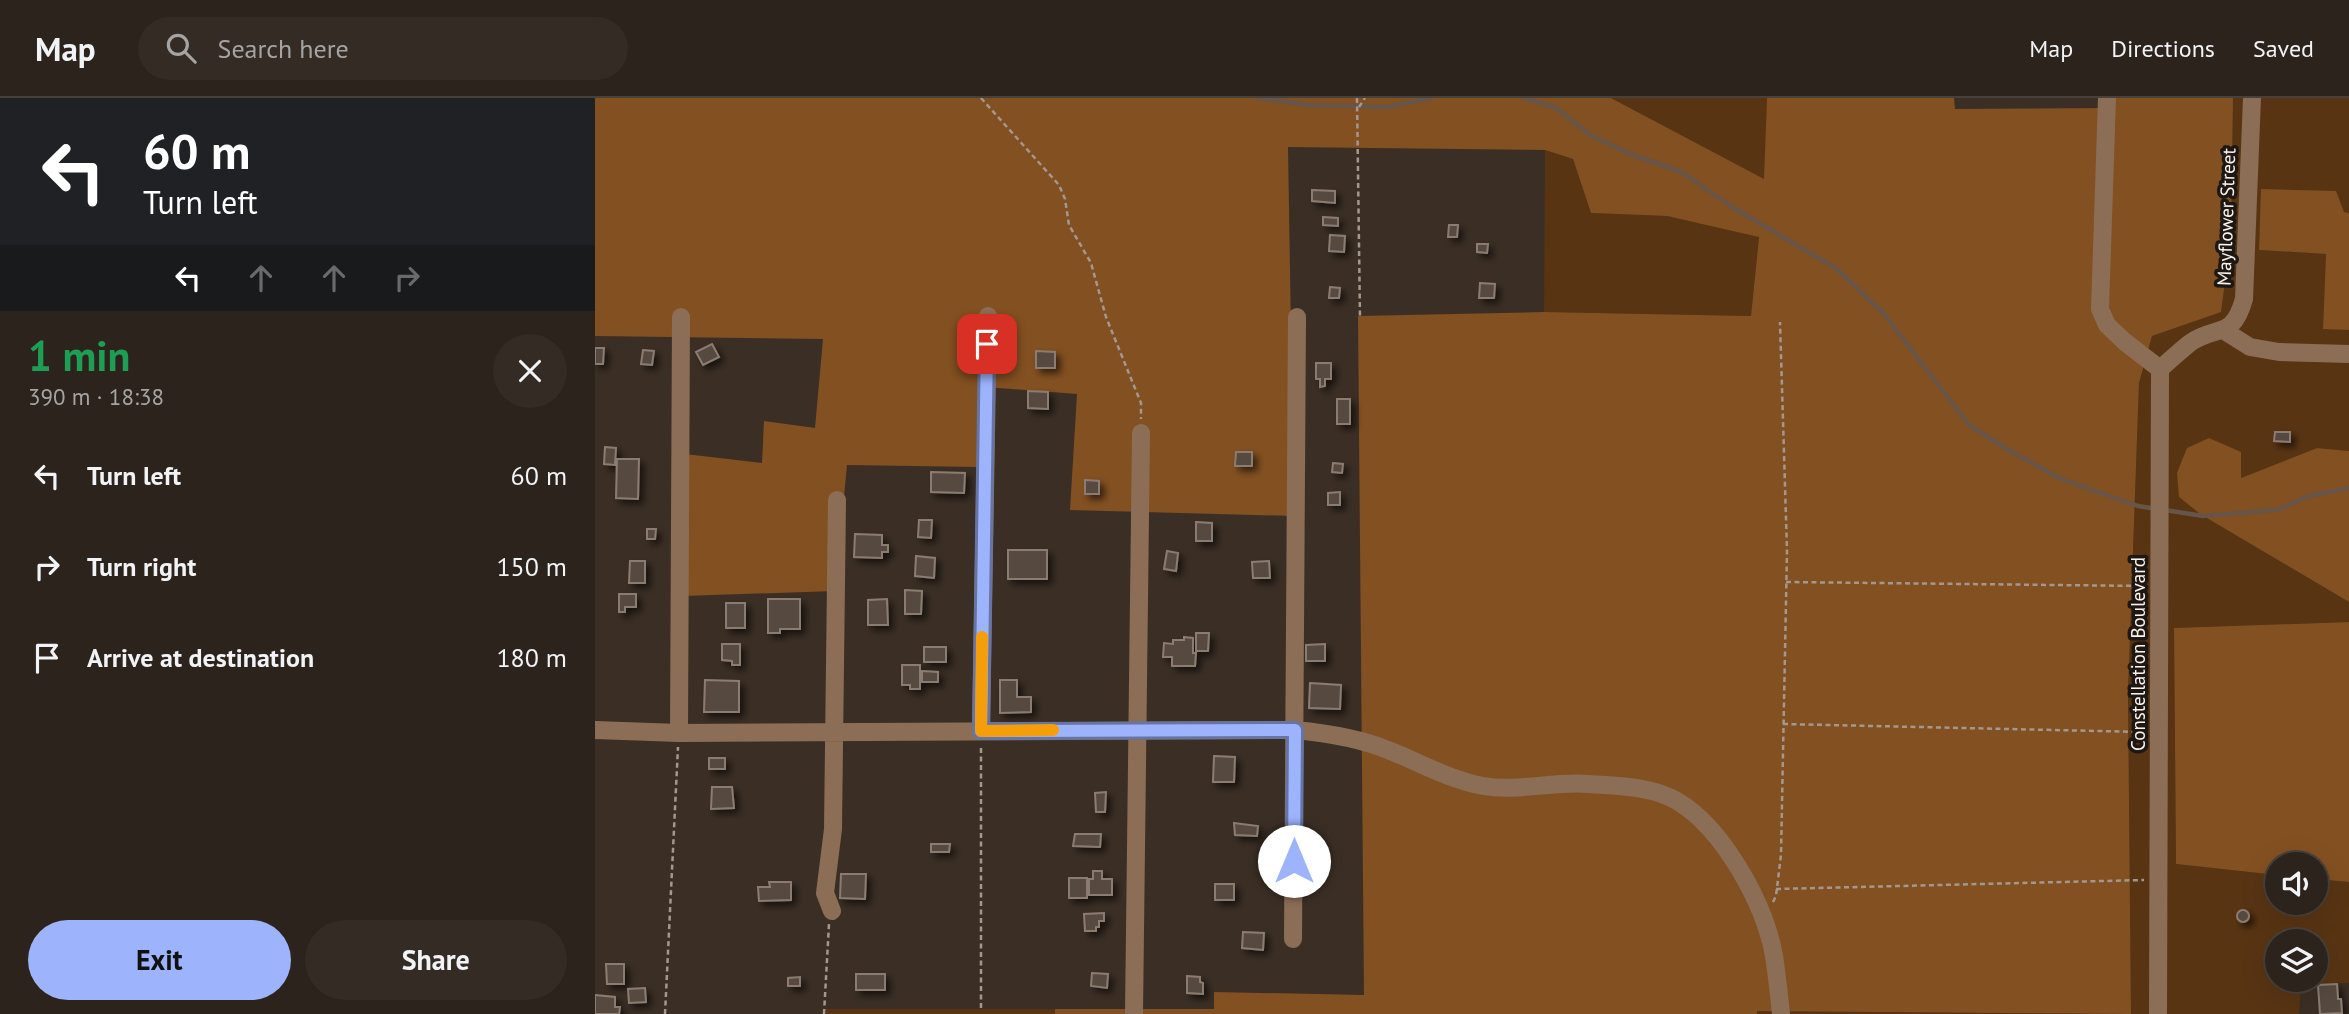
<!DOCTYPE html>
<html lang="en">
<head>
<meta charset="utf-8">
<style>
	:root { --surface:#2c231c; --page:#342b25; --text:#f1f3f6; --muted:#a6a4a3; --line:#48403b; --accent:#9db4fd }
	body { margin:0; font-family:"PT Sans",sans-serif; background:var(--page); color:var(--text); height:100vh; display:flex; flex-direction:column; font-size:26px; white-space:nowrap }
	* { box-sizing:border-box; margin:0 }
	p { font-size:23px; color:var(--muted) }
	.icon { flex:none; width:38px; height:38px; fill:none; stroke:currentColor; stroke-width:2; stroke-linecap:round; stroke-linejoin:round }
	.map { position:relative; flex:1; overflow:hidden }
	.panel { display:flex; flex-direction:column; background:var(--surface); width:595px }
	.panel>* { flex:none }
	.top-card { background:#202124; color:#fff; overflow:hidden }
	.controls { position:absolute; left:1670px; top:754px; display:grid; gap:14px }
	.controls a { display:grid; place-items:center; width:63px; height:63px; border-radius:50%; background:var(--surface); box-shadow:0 7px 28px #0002,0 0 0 2px var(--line); font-size:35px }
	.pin { position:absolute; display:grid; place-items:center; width:60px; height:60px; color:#fff; margin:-30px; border-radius:14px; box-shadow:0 4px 10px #0006 }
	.me { position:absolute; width:77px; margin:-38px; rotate:0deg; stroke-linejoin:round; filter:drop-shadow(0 0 5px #0008) }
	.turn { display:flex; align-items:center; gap:24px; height:147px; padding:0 28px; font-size:32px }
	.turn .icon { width:91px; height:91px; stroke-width:2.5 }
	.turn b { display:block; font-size:49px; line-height:60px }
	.lanes { display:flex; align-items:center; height:66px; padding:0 28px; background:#0003; justify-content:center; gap:35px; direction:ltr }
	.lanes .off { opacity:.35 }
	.round { display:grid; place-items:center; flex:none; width:74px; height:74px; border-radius:37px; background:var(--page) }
	.headline { display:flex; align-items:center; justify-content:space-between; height:119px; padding:0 28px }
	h1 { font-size:42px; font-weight:800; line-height:52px; color:#1e9e55 }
	.action { display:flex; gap:14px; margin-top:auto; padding:14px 28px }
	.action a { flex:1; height:80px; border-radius:42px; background:var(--accent); color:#111; font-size:28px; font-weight:800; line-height:80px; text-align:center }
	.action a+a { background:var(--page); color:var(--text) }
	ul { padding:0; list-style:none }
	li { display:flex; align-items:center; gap:21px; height:91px; padding:0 28px }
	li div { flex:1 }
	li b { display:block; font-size:26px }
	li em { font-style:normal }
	header { display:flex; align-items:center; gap:42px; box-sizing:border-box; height:98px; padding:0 35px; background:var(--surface); border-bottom:2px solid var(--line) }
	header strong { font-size:33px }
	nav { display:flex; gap:38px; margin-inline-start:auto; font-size:24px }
	.search { width:490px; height:63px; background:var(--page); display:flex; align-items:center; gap:18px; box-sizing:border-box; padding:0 24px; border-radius:38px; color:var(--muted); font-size:26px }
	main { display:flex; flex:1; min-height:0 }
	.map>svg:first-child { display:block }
</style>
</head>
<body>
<header>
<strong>Map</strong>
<div class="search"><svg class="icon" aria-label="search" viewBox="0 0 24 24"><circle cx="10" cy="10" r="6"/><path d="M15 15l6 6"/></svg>Search here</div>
<nav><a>Map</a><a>Directions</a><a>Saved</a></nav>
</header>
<main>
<section class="panel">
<div class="top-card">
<div class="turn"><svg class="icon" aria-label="left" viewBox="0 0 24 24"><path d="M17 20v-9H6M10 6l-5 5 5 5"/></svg><div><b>60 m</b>Turn left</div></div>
<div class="lanes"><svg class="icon" aria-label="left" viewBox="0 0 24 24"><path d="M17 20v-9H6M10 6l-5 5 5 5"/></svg><svg class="icon off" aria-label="ahead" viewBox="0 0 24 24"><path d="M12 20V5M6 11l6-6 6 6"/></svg><svg class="icon off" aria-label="ahead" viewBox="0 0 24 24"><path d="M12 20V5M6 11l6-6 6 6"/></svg><svg class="icon off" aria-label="right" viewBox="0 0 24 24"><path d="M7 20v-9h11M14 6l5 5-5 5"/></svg></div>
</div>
<div class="headline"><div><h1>1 min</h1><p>390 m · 18:38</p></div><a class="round"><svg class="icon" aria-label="close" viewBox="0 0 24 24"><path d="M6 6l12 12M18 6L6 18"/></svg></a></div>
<ul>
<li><svg class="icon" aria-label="left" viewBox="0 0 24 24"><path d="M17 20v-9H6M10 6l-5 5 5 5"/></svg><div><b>Turn left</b></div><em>60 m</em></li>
<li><svg class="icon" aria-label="right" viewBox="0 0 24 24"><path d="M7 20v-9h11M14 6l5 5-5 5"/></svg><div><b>Turn right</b></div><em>150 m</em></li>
<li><svg class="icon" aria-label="arrive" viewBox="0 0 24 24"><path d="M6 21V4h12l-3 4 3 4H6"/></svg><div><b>Arrive at destination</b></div><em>180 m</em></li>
</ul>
<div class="action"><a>Exit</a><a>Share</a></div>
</section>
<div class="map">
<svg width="1754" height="916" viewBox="0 0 1754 916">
	<defs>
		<filter id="shadow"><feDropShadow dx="4.5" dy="4.5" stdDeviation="3.5" flood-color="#0009"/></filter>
	</defs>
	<rect width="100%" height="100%" fill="#3b2f25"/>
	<!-- green -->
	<path fill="#583413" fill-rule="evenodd" d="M1016,0H1172L1170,82Z
		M1638,0H1754V115L1667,91L1664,152L1731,156L1728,230L1754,232V353L1722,350L1646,380L1582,375L1585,400L1605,416L1754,504V524L1579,530L1581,766L1682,777V805H1720V781L1754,784V885L1706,887L1704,916H1536L1533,594L1544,285L1557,238L1626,213L1636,141ZM1682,844H1720V882H1682Z
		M950,52L978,61L996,115L1072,118L1164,138L1156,218L949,214Z
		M231,911H460V916H231Z
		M1161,913L1493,916H1162Z"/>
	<!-- forest -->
	<path fill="#835021" d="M0,0H1016L1169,81L1172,0H1359L1360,11L1517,10L1518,0H1638L1636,141L1626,214L1557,238L1544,285L1533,594L1536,916L1162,913V916H460V911H619V894L769,897L763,218L949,214L1156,218L1164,139L1072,118L996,115L978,61L950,52L693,49L699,418L475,412L482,296L390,289L384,369L252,367L240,493L88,498L90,356L167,365L169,323L220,330L228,241L0,238Z
		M1666,91L1741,93L1749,114L1754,115V232L1728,231L1731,156L1664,152Z
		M1614,340L1646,354V380L1722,350L1754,353V504L1605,416L1584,399L1582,375L1592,350Z
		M1754,524V784L1720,781V766H1682V777L1581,766L1579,530Z"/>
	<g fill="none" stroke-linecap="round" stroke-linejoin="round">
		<!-- stream -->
		<path stroke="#665548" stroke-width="4.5" d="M664,0L714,7L793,9L836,0
			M929,0L961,10L995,37L1035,56L1087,74L1134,107L1242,171L1289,216L1374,327L1412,351L1466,381L1543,408L1562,411
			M1570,412L1608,418L1682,412L1714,398L1754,390"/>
	</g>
	<!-- building -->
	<path fill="#56493f" stroke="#8b7c71" stroke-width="2" filter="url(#shadow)" d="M717,92L740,93V105L717,103Z
		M728,119L743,120V128L728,127Z
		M854,127H863L862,139H853Z
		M735,137L750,138L749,154L734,153Z
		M882,146H893L892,155L882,154Z
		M885,185L900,186L899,200H884Z
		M735,189L745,190L744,200H734Z
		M117,246L124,259L108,267L101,254Z
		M0,250H9L8,266H0Z
		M48,252L59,253L57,267L46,266Z
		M441,253L460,254V270H441Z
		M721,265H736V281H730V288L725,289V281H721Z
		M433,293L453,294V311L433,310Z
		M742,301H755V326H742Z
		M1680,334H1695V344L1679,343Z
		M10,349L21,350L20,367L9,366Z
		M641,354H657V368H640Z
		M22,361H44L43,401L21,400Z
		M738,365L748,366L747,375L737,374Z
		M336,374L370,375L369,395L336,394Z
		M490,382L504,383V396H490Z
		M745,394V407H733V395Z
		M324,422H337L336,440L323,439Z
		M601,424L617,425V443H601Z
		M52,431H61L60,441H52Z
		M260,436L287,437V447H293V454H287V460L259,459Z
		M413,452H452V481H413Z
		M572,453L583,455L581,473L569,471Z
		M321,458L340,460L339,480L320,478Z
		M35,463H50V485H34Z
		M674,463L675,480H658L657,464Z
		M310,492L327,493L326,516H310Z
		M24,496H41V509H30V514H24Z
		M173,501H205V531H185V535H173Z
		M292,501L293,527H273V502Z
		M131,505H150V530H131Z
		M601,535H614L613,553H601Z
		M589,539L598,540V555H601L600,568H577V559H568L569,545L578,546V542H589Z
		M127,546H145V567H137V563L127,562Z
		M730,546V563H711V547Z
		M329,549H351V564H329Z
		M307,567H325V591H315V587H307Z
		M327,573L343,574V584H327Z
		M110,582L144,583V614H109Z
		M405,582H422V599H436V614L405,615Z
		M715,585L746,587L745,611L714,610Z
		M619,658L640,659L639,684H618Z
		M114,660H130V671H114Z
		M117,689H137L139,710L116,711Z
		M511,694L510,714H501L500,695Z
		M639,725L663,728L662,738L640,737Z
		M480,736H506L505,749L478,748Z
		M336,746H355L354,754H336Z
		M708,760L721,762L720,771L706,769Z
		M498,773H507V781H517V797H494V781H498Z
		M246,776H271L270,801L245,800Z
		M474,780H492V800H474Z
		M174,784H196V802L164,803L163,789H175Z
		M620,786H639V802H620Z
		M1642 818a6 6 0 1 1 12 0a6 6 0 1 1-12 0Z
		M509,815V823H504V829H501V833H490L489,816Z
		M648,834L669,835L668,852L647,850Z
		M11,866H29V886H12Z
		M497,875L513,876L512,890L496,888Z
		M261,876H290V892H261Z
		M592,878L605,879V884L608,885V896L592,895Z
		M205,879V888H193V880Z
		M1742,886L1743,901H1746L1747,915L1725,916L1723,887Z
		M50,890L51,904L34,905L33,891Z
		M0,897L20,899V909H25L24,916H0Z"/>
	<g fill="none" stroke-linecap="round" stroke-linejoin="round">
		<!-- path -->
		<path stroke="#a39891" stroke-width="2.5" stroke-dasharray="5 3.5" stroke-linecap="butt" d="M386,0L464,87L470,101L474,127L496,165L511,219L546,305V321
			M762,0L765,220
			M764,9L770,0
			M1191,484L1550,488
			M1188,626L1549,634
			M1181,791L1549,782
			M1178,804L1181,798L1186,757L1192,453L1185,224
			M386,910V647
			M70,916L83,649
			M229,916L234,826"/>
		<!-- minor -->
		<path stroke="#8c6e56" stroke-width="18" d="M1512,0L1505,211L1512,227L1530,244L1565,271
			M1628,232L1655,249L1684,254L1754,256
			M0,632L84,635L700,632C731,635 764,640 793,652C824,664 855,682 888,688C923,694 959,683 994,686C1023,688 1057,688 1082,703C1128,730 1170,806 1179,858C1182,877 1184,897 1186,916
			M386,633L393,218
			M84,635L86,219
			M237,813L230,795L238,731L242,402
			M698,841L702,219
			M539,916L546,335
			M1563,916L1565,271C1575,262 1585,253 1595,245C1622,226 1637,243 1649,201L1657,0"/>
	</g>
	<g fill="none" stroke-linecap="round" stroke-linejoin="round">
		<!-- route casing -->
		<g stroke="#6675a4" stroke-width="18">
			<path id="route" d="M392,246L386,633L700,632L699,763"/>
		</g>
		<!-- route -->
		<use href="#route" stroke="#9db4fd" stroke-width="12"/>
		<!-- slow -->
		<path stroke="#f59e0b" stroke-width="12" d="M387,539L386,633L458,632"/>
	</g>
	<g text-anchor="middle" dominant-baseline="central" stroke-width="7" stroke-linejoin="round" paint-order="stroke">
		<!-- street labels -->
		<g font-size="19" fill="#fcf3ed" stroke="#1e1814">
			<text transform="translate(1631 119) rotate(-88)">Mayflower Street</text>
			<text transform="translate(1543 556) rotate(-90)">Constellation Boulevard</text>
		</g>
	</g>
</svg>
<div class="controls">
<a><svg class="icon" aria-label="sound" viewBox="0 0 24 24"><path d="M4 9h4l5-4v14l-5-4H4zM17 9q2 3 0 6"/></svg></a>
<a><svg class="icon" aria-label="layers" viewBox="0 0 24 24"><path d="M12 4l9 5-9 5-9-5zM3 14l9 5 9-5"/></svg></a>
</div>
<div class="pin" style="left:392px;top:246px;background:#d93025"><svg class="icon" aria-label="arrive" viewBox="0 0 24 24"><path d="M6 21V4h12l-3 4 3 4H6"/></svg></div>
<svg class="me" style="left:699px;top:763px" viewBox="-20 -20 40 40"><circle r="19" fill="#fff"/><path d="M0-13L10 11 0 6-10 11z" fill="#9db4fd"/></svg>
</div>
</main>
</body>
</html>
